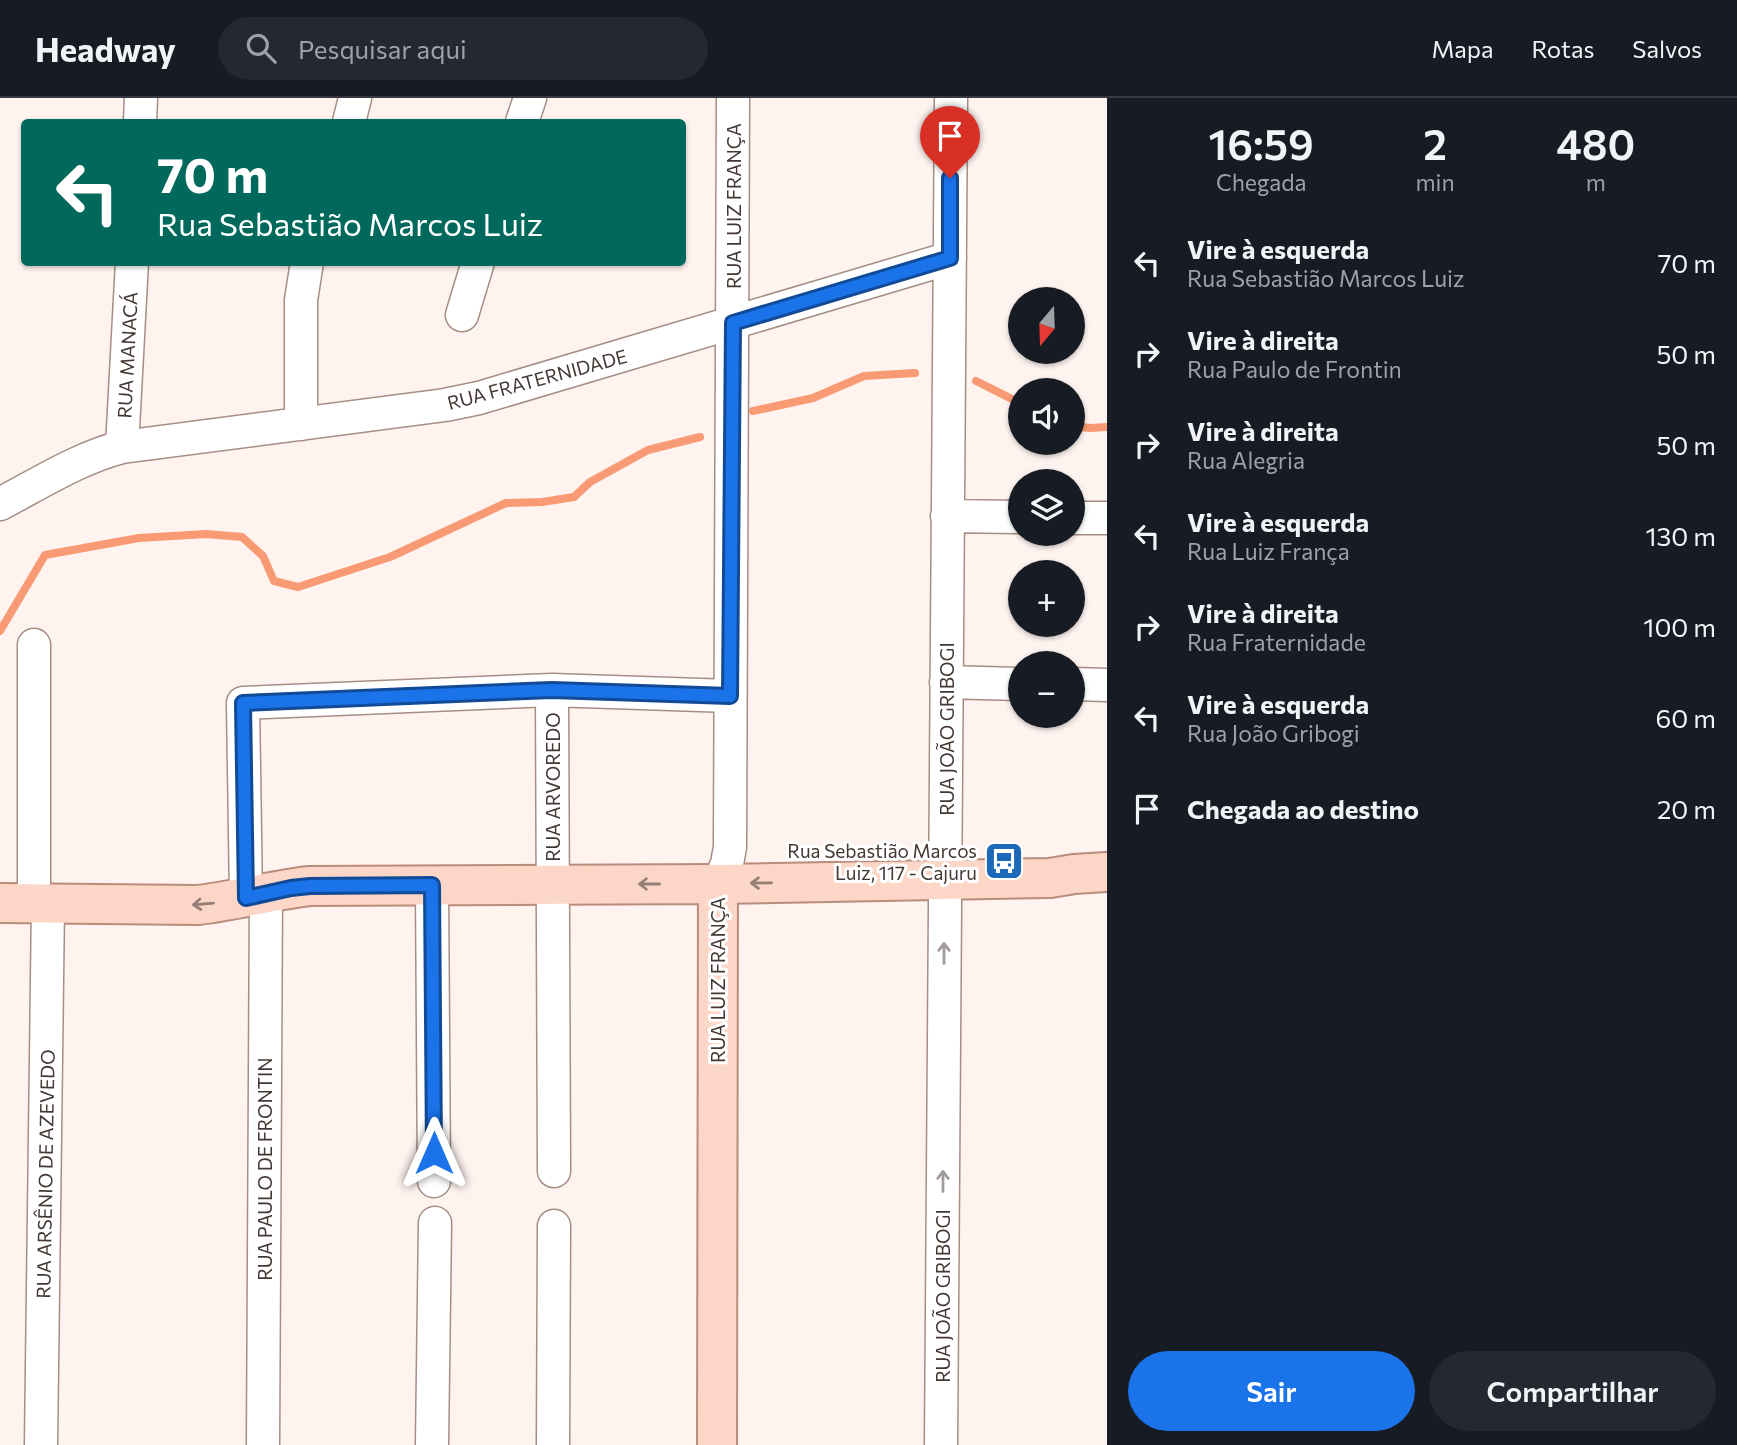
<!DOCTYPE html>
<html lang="pt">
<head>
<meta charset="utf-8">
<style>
	:root { --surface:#171b24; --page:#242831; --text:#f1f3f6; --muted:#9ea1a6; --line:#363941; --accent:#1a73e8 }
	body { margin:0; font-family:Commissioner,sans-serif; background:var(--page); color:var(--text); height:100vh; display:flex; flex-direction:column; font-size:26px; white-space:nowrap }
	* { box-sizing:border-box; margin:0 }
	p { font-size:23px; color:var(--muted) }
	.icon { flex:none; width:38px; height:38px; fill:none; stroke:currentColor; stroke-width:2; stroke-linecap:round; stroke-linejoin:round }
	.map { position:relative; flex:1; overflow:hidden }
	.side { display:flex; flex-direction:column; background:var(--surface); width:630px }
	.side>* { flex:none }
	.hud { position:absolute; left:21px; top:21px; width:665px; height:147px; border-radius:7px; box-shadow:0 2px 5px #0004; background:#00695c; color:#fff; overflow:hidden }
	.needle { width:46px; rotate:199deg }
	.fabs { position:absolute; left:1008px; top:189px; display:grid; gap:14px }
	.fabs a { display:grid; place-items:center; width:77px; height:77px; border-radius:50%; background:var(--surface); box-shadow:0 2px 5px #0004; font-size:35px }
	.pin { position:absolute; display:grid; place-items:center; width:60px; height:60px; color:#fff; margin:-72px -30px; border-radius:50% 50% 50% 0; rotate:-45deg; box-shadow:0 0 7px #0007 }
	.pin .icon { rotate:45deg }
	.me { position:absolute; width:77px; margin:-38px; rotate:0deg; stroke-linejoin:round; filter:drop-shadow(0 0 5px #0008) }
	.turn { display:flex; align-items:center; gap:24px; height:147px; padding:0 21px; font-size:32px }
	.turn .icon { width:91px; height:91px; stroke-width:2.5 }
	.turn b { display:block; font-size:49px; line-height:60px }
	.eta { display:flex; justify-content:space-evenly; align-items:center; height:119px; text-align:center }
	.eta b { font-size:42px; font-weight:600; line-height:49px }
	.primary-button { display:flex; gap:14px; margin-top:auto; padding:14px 21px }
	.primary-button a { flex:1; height:80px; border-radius:42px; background:var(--accent); color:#fff; font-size:28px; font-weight:600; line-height:80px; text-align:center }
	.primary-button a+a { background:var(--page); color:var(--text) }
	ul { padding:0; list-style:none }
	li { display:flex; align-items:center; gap:21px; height:91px; padding:0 21px }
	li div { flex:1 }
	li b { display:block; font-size:26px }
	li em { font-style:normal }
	header { display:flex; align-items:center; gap:42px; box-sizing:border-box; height:98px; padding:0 35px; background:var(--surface); border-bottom:2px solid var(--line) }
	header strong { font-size:33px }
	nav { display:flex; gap:38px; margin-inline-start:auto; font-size:24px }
	.search { width:490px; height:63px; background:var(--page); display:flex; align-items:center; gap:18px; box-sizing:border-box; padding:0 24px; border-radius:38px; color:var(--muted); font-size:26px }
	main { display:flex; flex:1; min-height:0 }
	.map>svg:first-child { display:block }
</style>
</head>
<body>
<header>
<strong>Headway</strong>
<div class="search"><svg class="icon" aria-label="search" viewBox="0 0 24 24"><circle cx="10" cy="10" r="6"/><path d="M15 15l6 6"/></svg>Pesquisar aqui</div>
<nav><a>Mapa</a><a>Rotas</a><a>Salvos</a></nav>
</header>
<main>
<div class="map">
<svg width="1107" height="1347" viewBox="0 0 1107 1347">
	<rect width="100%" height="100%" fill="#fef3ef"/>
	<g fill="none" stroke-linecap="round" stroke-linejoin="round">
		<!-- stream -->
		<path stroke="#f89a73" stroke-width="8" d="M976,283L1020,305
			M753,313L813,300L864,278L915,275
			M1073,328L1090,330L1107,329
			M0,533L45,457L139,440L206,436L242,439L263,458L274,483L298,489L390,459L506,405L542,404L574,399L590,384L648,352L700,339"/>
		<!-- minor casing -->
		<g stroke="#a68e84" stroke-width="35">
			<path id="minor" d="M140,24L141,0
				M349,24L355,0
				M522,24L530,0
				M462,217L478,164
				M301,326V202L307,164
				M122,349L132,164
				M0,406C40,385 79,360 122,349L445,307L479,300L950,160
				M947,418L1020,419
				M1073,420H1107
				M946,584L1020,586
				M1073,586L1107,587
				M552,592L554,1073
				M718,786L727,766L730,749L733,0
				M432,787L434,1083
				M246,800L243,605L552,592L730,598
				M34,805V547
				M41,1347L48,805
				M263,1347L266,795
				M432,1347L435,1125
				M553,1347L554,1128
				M941,1347L951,0"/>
		</g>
		<!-- major casing -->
		<g stroke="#ba8c7b" stroke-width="42">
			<path id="major" d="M0,805L197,807C235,803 272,792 310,788L718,786L1050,780L1074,776L1107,774
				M717,1347L718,786"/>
		</g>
		<!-- minor -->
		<use href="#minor" stroke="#fff" stroke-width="32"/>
		<!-- major -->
		<use href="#major" stroke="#fcd6c7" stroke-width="38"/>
	</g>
	<!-- one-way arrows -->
	<defs><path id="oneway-shaft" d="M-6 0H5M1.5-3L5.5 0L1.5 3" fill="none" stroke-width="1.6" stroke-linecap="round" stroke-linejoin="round" transform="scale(1.75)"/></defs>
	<g stroke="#967f76">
		<use href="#oneway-shaft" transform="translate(761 785) rotate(179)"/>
		<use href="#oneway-shaft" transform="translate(649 786) rotate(180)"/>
		<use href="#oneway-shaft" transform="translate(203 806) rotate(175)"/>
	</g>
	<g stroke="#a19c9a">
		<use href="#oneway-shaft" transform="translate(944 855) rotate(-90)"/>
		<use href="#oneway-shaft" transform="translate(943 1083) rotate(-90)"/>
	</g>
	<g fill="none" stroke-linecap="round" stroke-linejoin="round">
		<!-- route casing -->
		<g stroke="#114b97" stroke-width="18">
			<path id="route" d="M434,1055L432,787L310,788L291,790L246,800L243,605L552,592L730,598L733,225L950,160V80"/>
		</g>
		<!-- route -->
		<use href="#route" stroke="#1a73e8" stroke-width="12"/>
	</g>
	<!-- icons -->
	<defs>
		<g id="bus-square" transform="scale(2.0125)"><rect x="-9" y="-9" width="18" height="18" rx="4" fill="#1b69b8" stroke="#fff"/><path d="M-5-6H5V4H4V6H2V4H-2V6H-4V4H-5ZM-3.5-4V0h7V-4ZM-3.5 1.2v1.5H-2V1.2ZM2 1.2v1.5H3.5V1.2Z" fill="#fff"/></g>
	</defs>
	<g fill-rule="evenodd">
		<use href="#bus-square" x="1004" y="763"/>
	</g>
	<g text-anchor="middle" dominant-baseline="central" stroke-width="6" stroke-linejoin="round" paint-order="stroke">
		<!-- street labels -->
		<g font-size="19" fill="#433834" stroke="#fff">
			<text transform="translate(733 108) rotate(-90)">RUA LUIZ FRANÇA</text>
			<text transform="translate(127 257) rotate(-87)">RUA MANACÁ</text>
			<text transform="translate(537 281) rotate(-15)">RUA FRATERNIDADE</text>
			<text transform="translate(946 631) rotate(-90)">RUA JOÃO GRIBOGI</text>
			<text transform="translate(552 689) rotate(-90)">RUA ARVOREDO</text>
			<text transform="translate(717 882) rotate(-90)">RUA LUIZ FRANÇA</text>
			<text transform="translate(264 1071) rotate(-90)">RUA PAULO DE FRONTIN</text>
			<text transform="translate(45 1076) rotate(-89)">RUA ARSÊNIO DE AZEVEDO</text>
			<text transform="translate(942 1198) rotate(-90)">RUA JOÃO GRIBOGI</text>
		</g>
		<!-- poi labels -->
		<g font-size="19" fill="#433834" stroke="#fff" text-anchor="end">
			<text x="977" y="752">Rua Sebastião Marcos<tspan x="977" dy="22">Luiz, 117 - Cajuru</tspan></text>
		</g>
	</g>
</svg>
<div class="fabs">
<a><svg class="needle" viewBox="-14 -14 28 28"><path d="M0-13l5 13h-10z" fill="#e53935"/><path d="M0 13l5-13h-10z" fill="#9ea1a6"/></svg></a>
<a><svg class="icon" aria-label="sound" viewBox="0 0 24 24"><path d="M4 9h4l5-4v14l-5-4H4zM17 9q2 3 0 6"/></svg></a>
<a><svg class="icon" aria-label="layers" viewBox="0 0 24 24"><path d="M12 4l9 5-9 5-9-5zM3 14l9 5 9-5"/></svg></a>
<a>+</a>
<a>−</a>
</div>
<div class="pin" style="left:950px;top:80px;background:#d93025"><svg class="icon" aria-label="arrive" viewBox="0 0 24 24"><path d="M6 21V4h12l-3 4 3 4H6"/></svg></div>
<svg class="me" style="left:434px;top:1055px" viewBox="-20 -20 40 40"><path d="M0-17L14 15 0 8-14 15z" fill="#1a73e8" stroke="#fff" stroke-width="4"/></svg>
<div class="hud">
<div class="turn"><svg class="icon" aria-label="left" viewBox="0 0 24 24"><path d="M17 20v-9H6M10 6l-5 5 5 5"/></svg><div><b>70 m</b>Rua Sebastião Marcos Luiz</div></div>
</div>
</div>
<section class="side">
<div class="eta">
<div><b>16:59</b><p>Chegada</p></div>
<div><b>2</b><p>min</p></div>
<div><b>480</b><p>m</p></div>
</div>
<ul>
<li><svg class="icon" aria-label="left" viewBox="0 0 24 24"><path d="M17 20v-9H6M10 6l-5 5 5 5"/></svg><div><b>Vire à esquerda</b><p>Rua Sebastião Marcos Luiz</p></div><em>70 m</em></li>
<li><svg class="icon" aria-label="right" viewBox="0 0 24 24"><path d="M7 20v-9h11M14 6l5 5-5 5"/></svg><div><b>Vire à direita</b><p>Rua Paulo de Frontin</p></div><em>50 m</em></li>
<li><svg class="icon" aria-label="right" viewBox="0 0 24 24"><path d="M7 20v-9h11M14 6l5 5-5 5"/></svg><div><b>Vire à direita</b><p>Rua Alegria</p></div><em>50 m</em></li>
<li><svg class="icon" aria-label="left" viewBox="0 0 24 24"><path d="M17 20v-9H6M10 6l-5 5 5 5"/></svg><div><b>Vire à esquerda</b><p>Rua Luiz França</p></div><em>130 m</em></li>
<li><svg class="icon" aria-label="right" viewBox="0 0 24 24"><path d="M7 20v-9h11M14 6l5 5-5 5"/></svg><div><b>Vire à direita</b><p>Rua Fraternidade</p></div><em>100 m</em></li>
<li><svg class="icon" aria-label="left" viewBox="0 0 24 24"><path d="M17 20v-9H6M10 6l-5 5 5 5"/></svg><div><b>Vire à esquerda</b><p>Rua João Gribogi</p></div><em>60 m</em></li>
<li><svg class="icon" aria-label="arrive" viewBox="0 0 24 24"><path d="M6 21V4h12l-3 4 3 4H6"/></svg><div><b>Chegada ao destino</b></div><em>20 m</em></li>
</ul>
<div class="primary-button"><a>Sair</a><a>Compartilhar</a></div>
</section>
</main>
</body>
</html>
